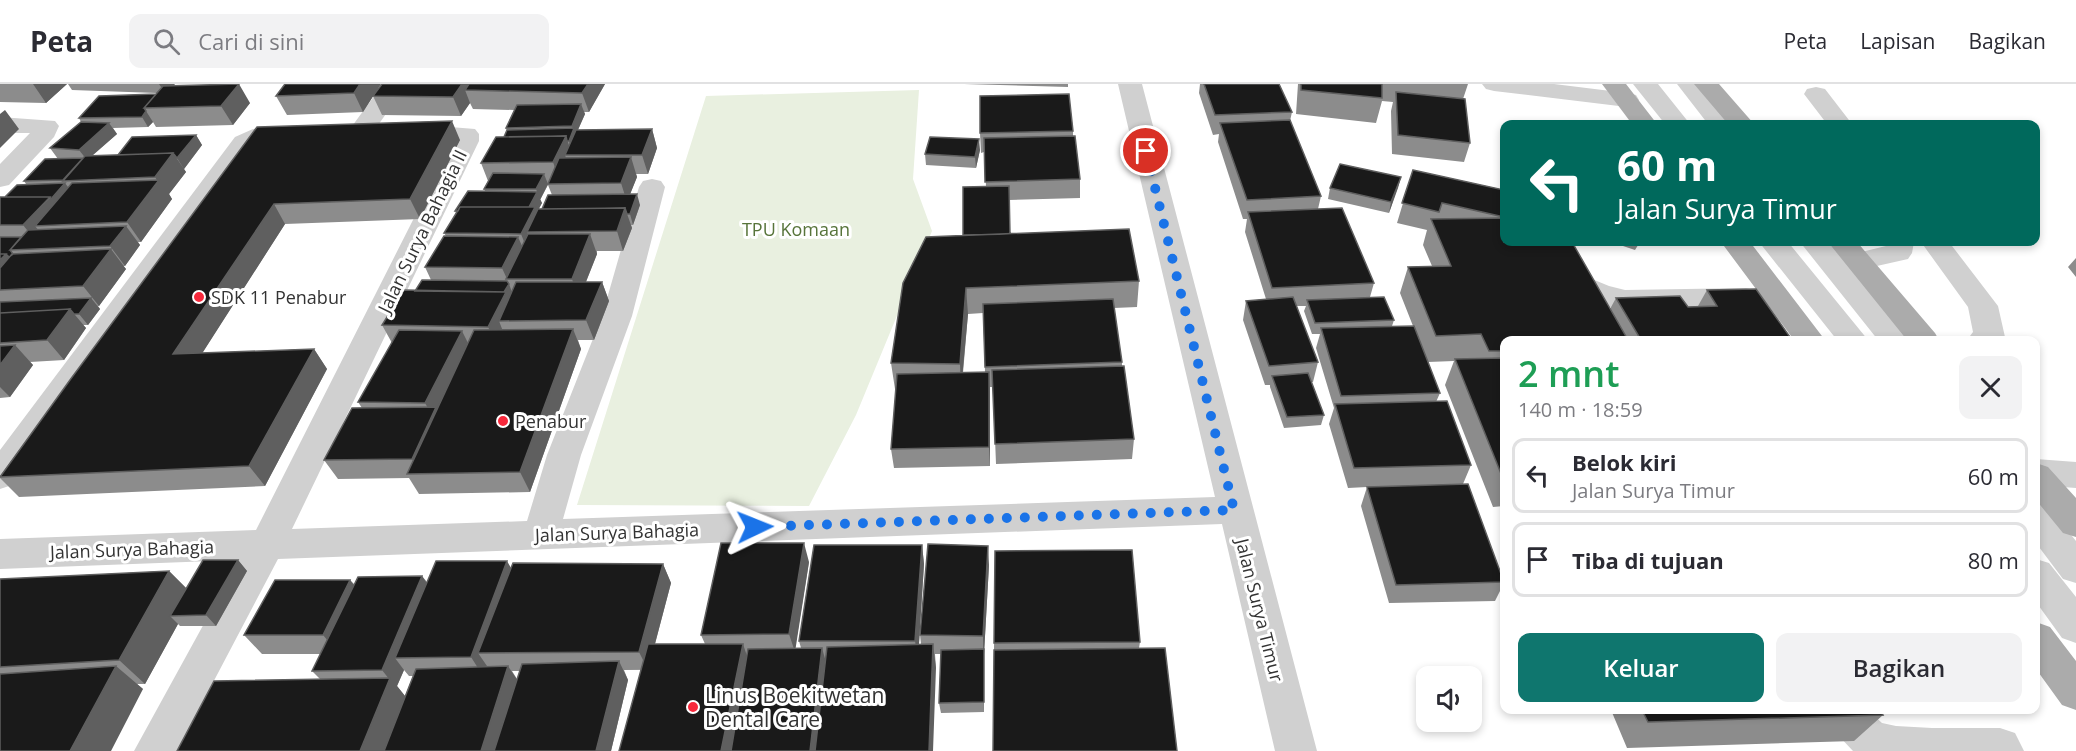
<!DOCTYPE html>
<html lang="id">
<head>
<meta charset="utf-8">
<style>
	:root { --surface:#fff; --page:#f2f2f3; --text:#2b2b33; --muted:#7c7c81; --line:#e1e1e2; --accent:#0f766e }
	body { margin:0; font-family:"Open Sans",sans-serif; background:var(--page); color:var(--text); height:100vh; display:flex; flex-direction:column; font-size:22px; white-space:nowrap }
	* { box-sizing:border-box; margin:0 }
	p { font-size:20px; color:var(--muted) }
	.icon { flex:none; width:33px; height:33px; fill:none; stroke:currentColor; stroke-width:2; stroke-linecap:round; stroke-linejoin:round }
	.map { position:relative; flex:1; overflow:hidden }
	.sheet { position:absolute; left:1500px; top:252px; width:540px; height:378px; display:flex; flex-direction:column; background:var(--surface); border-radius:12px; box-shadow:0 3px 9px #0003 }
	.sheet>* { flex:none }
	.banner { position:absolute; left:1500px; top:36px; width:540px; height:126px; border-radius:12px; box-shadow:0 3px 9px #0003; background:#00695c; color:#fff; overflow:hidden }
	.controls { position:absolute; left:1416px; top:582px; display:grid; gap:12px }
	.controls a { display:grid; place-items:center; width:66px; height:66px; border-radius:12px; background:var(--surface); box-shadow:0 3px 9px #0003; font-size:30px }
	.pin { position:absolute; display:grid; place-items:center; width:51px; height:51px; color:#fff; margin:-26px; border:3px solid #fff; border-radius:50%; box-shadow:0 2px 6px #0007 }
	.me { position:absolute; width:66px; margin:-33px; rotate:88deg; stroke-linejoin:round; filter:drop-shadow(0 0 4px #0008) }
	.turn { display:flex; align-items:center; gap:21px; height:126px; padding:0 18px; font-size:27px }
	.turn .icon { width:78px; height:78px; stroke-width:2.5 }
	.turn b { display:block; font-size:42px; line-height:51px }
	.round { display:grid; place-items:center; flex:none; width:63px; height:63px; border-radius:12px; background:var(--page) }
	.summary { display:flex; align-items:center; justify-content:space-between; height:102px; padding:0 18px }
	h1 { font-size:36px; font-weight:600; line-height:45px; color:#1e9e55 }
	.cta { display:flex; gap:12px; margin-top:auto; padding:12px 18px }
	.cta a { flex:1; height:69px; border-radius:12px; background:var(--accent); color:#fff; font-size:24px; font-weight:600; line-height:69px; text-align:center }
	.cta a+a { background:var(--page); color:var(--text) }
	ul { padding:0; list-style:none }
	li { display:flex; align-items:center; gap:18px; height:75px; margin:0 12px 9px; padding:0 6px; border:3px solid var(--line); border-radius:12px }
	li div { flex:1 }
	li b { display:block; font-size:22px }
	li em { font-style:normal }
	header { display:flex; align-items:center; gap:36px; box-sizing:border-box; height:84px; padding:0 30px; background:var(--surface); border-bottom:2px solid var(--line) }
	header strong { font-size:28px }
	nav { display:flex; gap:33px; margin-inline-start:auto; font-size:21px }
	.search { width:420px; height:54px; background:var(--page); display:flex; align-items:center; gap:15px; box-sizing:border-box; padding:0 21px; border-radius:12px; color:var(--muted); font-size:22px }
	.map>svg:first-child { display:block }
</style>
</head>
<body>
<header>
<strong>Peta</strong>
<div class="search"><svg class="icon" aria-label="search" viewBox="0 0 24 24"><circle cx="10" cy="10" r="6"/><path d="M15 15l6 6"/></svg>Cari di sini</div>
<nav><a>Peta</a><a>Lapisan</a><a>Bagikan</a></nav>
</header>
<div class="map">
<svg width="2076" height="667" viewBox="0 0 2076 667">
	<rect width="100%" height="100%" fill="#fff"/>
	<!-- green -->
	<path fill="#e9f0e0" d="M919,6L913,95L932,147L856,331L809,422L577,421L706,12Z"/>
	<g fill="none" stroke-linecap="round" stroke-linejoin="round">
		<!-- minor -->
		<path fill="#d0d0d0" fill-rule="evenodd" d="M383,0H407L369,54L360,57L351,54L347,49Z
			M1118,0H1142L1317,667H1275L1222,440L278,475L177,667H134L239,476L0,485V455L256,446L453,57L404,53L400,48L404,43L413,40L475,45L479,50V57L292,445L527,437L547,371L602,232L639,103L643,97L652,95L661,97L665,103L632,232L581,371L563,435L1215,413Z
			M1482,0H1554L1627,9L1636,11L1639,16L1636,21L1627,23L1494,7L1486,5Z
			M1633,0H1658L1690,40H1665Z
			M1677,0H1702L1733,40H1708Z
			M1816,3L1825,5L1852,40H1827L1804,10L1807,5Z
			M0,33L55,37L59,42L54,53L9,101L0,103V80L30,49H0Z
			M292,43L301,46L305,51L301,56L259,60L253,63L12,401L0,405V366L235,53L253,45Z
			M1759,158H1788L1868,256H1837Z
			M1800,158H1829L1845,177L1849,171L1886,162L1888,158H1914L1912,169L1908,175L1859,186L1851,184L1909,256H1878Z
			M1921,158H1949L1998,222L2005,253L2003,256H1967L1973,248L1968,223Z
			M1570,186L1609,202L1625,206L1746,204L1757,207L1761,214L1757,221L1746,224C1709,224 1662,229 1626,226C1606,224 1566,212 1555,195L1560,188Z
			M2036,375L2076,378V404L2036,401Z
			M2036,419L2049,423L2076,457V499L2063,495L2036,459Z
			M2036,475L2049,479L2076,513V559L2062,554L2036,518Z
			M1825,626H1868L1882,639L1896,642L1932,644H2000L2015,649L2024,667H1853L1838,651Z"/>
		<!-- major -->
		<path fill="#ababab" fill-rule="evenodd" d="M1602,0H1626L1657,40H1632Z
			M1694,0H1719L1754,40H1728Z
			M1721,158H1750L1825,256H1794Z
			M1828,158H1857L1935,249L1939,256H1907Z
			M2036,379L2048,383L2076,414V453L2063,449L2036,416Z
			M2036,538L2050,543L2076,577V626L2062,621L2036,585Z"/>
	</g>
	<!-- wall -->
	<path fill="#8c8c8c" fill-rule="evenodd" d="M0,0H67L46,19L0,18Z
		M68,0H175L174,1L250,19L233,41L156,43L153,38L148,43L113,44L117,50L92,72L118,71L196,51L202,61L184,85L186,88L169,110L172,115L141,158H138L140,161L125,182H123L126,185L99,222H98L100,225L88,241H83L86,244L64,276L30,278L33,281L10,313L0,314V113H5L26,100L24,97L58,75L50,64L81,38L79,34L156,10L157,9L72,6Z
		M382,0H605L589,28H584L585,30L578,46L652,45L657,64L648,90H636L637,93L630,110L640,121L633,141H631L632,144L623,167H597V170L586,198H602L609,217L594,256H578L581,265L530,408L419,410L409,394L338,395L324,376L362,324L358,318L392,259L382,241L415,207L431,196L425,183L446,152L444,149L456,129L455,127L485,107L484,105L488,97L481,79L504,53L507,47L506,44L514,26L473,25L470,19L461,32L382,31L373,12L363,28L287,31L276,12L375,8ZM548,101L552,111L542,125L536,128L542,119L540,116Z
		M964,0H1068V3Z
		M1200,0H1279L1292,28L1290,37L1321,112L1318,125L1374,199L1370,213L1394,236L1392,242H1413L1400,209L1408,183L1432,182L1423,161L1427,146L1397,139L1413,86L1504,106V158L1610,225L1616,214L1688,223L1698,222L1707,206L1790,253L1787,256H1504V422L1493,423L1445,301L1454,277L1428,278L1440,309L1436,318L1471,381L1463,400L1504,496V499L1495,517L1389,519L1361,422L1367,403L1348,404L1329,340L1334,324L1316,264L1320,250H1312L1304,227L1306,222H1296L1318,278L1313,298H1311L1324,331L1321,341L1284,344L1270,303V301H1265L1243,236L1246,217L1266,215L1245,148L1247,135H1243L1218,58L1219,50L1213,51L1199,9Z
		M1298,0H1468L1463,15L1470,59L1464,78L1392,70L1391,27L1393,18L1382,17L1376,39L1296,30Z
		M257,43L460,56L420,135L285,140L202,269L314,265L327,285L265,402L19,413L0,394V392Z
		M1073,47V52L1080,95V114L1009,116L1010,150L1139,197L1137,223L1114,224L1122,278V282L1134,355L1132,375L996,380L993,303H990V382L894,384L891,365L896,305H895L891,279L963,152L986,102L984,68L981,69L980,49ZM983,229L985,288L963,289L968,230Z
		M980,66L976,84L926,81L925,70Z
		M1401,93L1389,129L1328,115L1330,104Z
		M1611,158H1640L1635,166Z
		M2076,174V193L2068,183Z
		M922,461L924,480L919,560H921L920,551L989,481L984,570V628L941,629L939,619L941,570H935L936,584L624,586L628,596L611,667H177L320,595L312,587L321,570H262L244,551L350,496L354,500L422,492L427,498L511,484L663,480L671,499L655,560H705L701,551L809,478L795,564H801L799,557ZM404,586L409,592H413L405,612L397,602ZM512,587H520L517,595Z
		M995,467L1140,558L1139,564L993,667Z
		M238,476L247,487L216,542H180L178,540L145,600H137L143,605L0,667V495L169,487L186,504Z
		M1611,626H1880L1883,631L1854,657L1627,664Z"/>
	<!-- shaded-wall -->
	<path fill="#5f5f5f" d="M33,0H67L46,19Z
		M159,0H175L165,9Z
		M239,0L250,19L233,41L221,22Z
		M360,0H381L363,28L354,9Z
		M462,0H483L465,6L470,19L461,32L453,13Z
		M588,0H605L589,28L582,9Z
		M581,20L585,30L576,50L572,67L569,57L573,46L572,42Z
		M5,26L19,45L0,64V30Z
		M146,27L153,38L148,43L142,33Z
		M452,37L460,56L420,135L410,115Z
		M109,39L117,50L87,76L79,66Z
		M652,45L657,64L648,90L642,71Z
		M196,51L202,61L184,85L177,74Z
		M566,52L572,71H565L568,80L560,98L553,78Z
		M979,55L980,66L976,84L975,73Z
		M173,69L186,88L169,110L172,115L141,158L127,138L158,98L155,93Z
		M631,73L637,93L627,118L621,99Z
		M544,90L548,100L540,116L536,105Z
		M1401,93L1398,104L1389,129L1391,118Z
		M65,99L73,110L35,142L45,154L39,161L23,141Z
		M537,108L542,119L527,148L533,162L529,170L521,150L526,128Z
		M637,110L640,121L633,141L630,130Z
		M274,120L285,140L189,290L173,270Z
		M625,124L632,144L623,167L617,147Z
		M126,142L140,161L125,182L110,162Z
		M590,150L597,170L579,215L572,195Z
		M518,153L527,173L507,195L502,184Z
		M111,165L126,185L99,222L83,202Z
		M6,170L10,175L0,206V176Z
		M602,198L609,217L594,256L586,236Z
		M509,200L513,211L499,237L504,250L498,263L488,243L501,214Z
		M966,204L968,230L961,306L960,280Z
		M91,214L100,225L88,241L79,230Z
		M70,225L86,244L64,276L47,256Z
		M573,245L581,265L530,408L520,388Z
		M462,247L472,267L421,390L412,375L432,331L425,319Z
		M15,261L33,281L10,313L0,303V281Z
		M314,265L327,285L265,402L249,382Z
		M989,288L990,308V382L989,363Z
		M804,459L809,478L795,568L789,550Z
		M922,461L924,480L918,575L915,557Z
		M988,462L989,481L984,570V628L983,552Z
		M238,476L247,487L216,542L206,531Z
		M507,477L518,496L478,569L487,582L483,592L471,573Z
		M663,480L671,499L648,586L639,568Z
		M169,487L193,511L170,532L178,540L145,600L119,576Z
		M422,492L435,511L395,574L404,586L397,602L409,617L389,667H360L389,595L382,586Z
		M350,496L365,515L339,570L323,551Z
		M743,560L749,578L732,667H721Z
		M933,560L936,584L933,667H929Z
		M822,564L827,582L817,667H810Z
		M619,577L628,596L611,667H596Z
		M116,582L143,605L111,667H70Z
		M508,582L520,600L499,667H481Z"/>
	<!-- building -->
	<path fill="#1a1a1a" stroke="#5f5f5f" stroke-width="1.5" d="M239,0L221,22L144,24L163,2Z
		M285,0H360L354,9L276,12Z
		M382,0H462L453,13L373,12Z
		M469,0H588L582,9L465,6Z
		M1204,0H1279L1292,28L1215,31Z
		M1301,0H1382V14L1301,6Z
		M1396,8L1465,15L1470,59L1398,51Z
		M156,10L144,24L146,27L142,33L79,34L99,12Z
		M1069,10L1073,47L980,49V12Z
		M581,20L572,42L506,44L517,21Z
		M1290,36L1321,112L1247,116L1220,39Z
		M452,37L410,115L274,120L173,270L314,265L249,382L0,393L70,296L257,43Z
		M81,38L109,39L79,66L50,64Z
		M574,44L569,57H567L566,52L504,53L507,46Z
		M652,45L642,71H565L576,46Z
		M196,51L177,74L173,69L118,71L132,53Z
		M566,52L553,78L481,79L496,53Z
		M1075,52L1080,95L985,98L984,54Z
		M930,53L979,55L975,73L925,70Z
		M173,69L155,93L63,97L85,72Z
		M631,73L621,99L548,100L559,74Z
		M83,74L63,96L24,97L45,75Z
		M1340,80L1401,93L1391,118L1330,104Z
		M1413,86L1504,106V133L1442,119L1439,128L1402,119Z
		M493,89L544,90L536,105H484Z
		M159,96L127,138L35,142L72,99Z
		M65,99L51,115L50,113H5L17,101Z
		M1009,102L1010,150L963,151V103Z
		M468,107L537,108L529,123H460L458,127H455Z
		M637,110L630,130H627L625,124L542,125L548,111Z
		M0,113H50L23,141H0Z
		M460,123H535L521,150L444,149Z
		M625,124L617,147L527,148L538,125Z
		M1342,124L1374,199L1272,204L1248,128Z
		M1504,134V158H1572L1628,256H1504V267H1489L1481,250L1436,252L1408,183L1451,182L1431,135Z
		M126,142L110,162L10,166L28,146Z
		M1129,145L1139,197L966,204L960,280L891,279L903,199L926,153Z
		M528,150H590L572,195H506Z
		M444,152L518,153L502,184L425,183Z
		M0,153H21L10,166L13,170L9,173L6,170H0Z
		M111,165L83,202L0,206V184L12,170Z
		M0,170H6L0,176Z
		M422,196L507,197L509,200L504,208L415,207Z
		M516,198H602L586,236L499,237Z
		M1756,205L1790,253L1641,256L1616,214L1680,212L1688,223L1717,222L1707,206Z
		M404,206L506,208L488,243L382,241Z
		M1293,213L1318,278L1269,282L1246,217Z
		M1384,213L1394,236L1315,239L1307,216Z
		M91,214L79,230H74L70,225L0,229V218Z
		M1113,215L1122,278L985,283L983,220Z
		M70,225L47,256L0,259V229Z
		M1414,242L1440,309L1341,312L1321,244Z
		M573,245L520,388L407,390L474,246Z
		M399,246L462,247L425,319L358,318Z
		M15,261L0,281V262Z
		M1504,274V397L1455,275Z
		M1124,282L1134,355L995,360L992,286Z
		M989,288V363L891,365L897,290Z
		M1308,289L1324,331L1287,333L1272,292Z
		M1447,317L1471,381L1354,384L1335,320Z
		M436,323L412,375L324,376L352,324Z
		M1468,400L1504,498L1396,501L1367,403Z
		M721,459H804L789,550L701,551Z
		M928,460L988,462L983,552L920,551Z
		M814,461H922L915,557H799Z
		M1132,466L1140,558L994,559L995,467Z
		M203,476H238L206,531L170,532Z
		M436,477H507L471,573L395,574Z
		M513,479L663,480L639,568L478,569Z
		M169,487L119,576L0,583V495Z
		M422,492L382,586L312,587L358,493Z
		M275,496H350L323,551H244Z
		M648,560H743L721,667H619Z
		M933,560L929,667H815L827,563Z
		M822,564L810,667H731L748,565Z
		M1165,564L1177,667H993L994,566Z
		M984,565V618L939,619L941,566Z
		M619,577L596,667H494L522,580Z
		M116,582L70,667H0V590Z
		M508,582L481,667H384L416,585Z
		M390,594L360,667H177L214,597Z
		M1642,626H1880L1883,631L1648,638Z"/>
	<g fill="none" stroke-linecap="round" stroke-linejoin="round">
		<!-- route -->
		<path stroke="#1a73e8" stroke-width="10" stroke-dasharray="0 18" d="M755,443L1234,426L1146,67"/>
	</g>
	<!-- markers -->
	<g fill="#f7283b" stroke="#fff" stroke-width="2">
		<circle cx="199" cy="213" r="6"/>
		<circle cx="503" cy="337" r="6"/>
		<circle cx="693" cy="623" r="6"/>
	</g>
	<g text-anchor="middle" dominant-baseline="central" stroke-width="6" stroke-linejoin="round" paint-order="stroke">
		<!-- park labels -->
		<g font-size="18" fill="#57743a" stroke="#fff">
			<text x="796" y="145">TPU Komaan</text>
		</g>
		<!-- street labels -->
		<g font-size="18" fill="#333" stroke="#fff">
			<text transform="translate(422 147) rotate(-64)">Jalan Surya Bahagia II</text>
			<text transform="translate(617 448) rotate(-2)">Jalan Surya Bahagia</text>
			<text transform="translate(132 465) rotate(-2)">Jalan Surya Bahagia</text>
			<text transform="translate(1260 526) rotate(76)">Jalan Surya Timur</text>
		</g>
		<!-- poi labels -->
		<g font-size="18" fill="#333" stroke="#fff" text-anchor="start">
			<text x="211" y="213">SDK 11 Penabur</text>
			<text x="515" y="337">Penabur</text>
		</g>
		<!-- near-poi labels -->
		<g font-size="21" fill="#333" stroke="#fff" text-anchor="start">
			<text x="705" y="611">Linus Boekitwetan<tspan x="705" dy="24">Dental Care</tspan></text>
		</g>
	</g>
</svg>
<div class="controls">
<a><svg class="icon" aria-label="sound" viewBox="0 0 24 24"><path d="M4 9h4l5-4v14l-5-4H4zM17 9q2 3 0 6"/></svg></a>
</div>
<div class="pin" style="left:1146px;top:67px;background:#d93025"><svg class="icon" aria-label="arrive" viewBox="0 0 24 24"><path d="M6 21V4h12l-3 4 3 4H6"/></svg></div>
<svg class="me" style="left:755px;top:443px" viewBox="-20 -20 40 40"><path d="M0-17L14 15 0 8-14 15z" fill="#1a73e8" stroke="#fff" stroke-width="4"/></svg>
<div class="banner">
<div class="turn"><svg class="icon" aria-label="left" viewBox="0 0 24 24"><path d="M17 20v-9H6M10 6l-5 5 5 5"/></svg><div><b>60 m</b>Jalan Surya Timur</div></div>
</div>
<section class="sheet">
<div class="summary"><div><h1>2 mnt</h1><p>140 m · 18:59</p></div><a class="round"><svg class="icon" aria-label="close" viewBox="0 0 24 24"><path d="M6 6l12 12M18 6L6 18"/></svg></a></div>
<ul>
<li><svg class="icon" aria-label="left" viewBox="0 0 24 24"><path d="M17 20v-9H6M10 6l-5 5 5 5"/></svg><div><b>Belok kiri</b><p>Jalan Surya Timur</p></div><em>60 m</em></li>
<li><svg class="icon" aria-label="arrive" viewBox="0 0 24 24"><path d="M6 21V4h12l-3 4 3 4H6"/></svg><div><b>Tiba di tujuan</b></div><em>80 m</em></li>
</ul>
<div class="cta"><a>Keluar</a><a>Bagikan</a></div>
</section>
</div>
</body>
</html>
